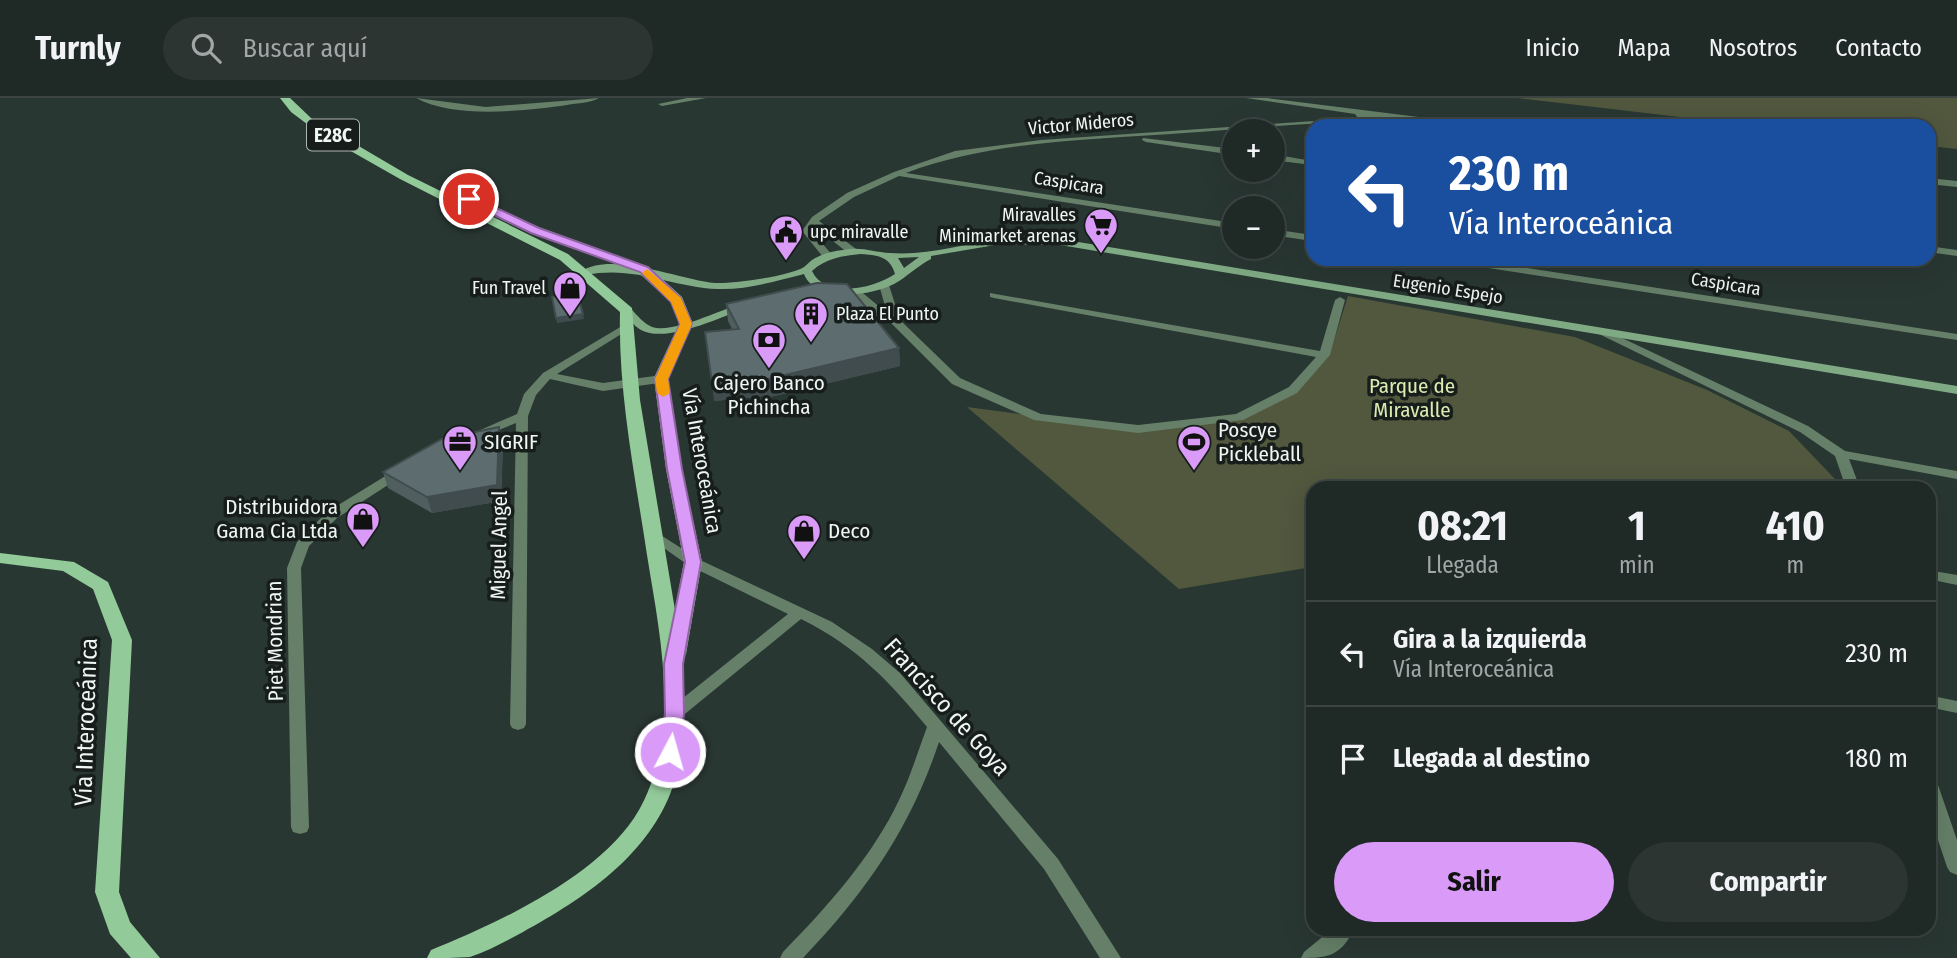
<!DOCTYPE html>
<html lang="es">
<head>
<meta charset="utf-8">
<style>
	:root { --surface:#1f2926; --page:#2c3532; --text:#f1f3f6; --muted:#a1a6a7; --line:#3c4543; --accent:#da9af7 }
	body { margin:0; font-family:"Fira Sans Condensed",sans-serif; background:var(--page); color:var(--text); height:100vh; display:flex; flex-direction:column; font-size:26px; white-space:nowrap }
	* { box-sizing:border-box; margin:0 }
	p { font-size:23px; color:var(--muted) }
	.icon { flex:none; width:38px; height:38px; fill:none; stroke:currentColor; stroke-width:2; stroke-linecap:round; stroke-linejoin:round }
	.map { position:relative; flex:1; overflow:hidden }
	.side { position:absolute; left:1306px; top:383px; width:630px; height:455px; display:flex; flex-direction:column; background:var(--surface); border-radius:21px; box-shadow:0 7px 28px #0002,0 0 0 2px var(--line) }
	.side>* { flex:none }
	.top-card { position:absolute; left:1306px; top:21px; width:630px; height:147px; border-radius:21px; box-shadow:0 7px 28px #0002,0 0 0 2px var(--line); background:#1a4fa0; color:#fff; overflow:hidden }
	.fabs { position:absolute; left:1222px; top:21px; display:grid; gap:14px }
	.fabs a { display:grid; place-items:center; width:63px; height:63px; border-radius:50%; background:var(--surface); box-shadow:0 7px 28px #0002,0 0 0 2px var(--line); font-size:35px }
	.pin { position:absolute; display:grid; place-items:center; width:60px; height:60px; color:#fff; margin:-30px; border:4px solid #fff; border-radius:50%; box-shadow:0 2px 7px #0007 }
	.me { position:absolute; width:77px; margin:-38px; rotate:6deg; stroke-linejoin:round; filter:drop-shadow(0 0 5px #0008) }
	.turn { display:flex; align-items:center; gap:24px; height:147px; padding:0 28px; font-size:32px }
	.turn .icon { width:91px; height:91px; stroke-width:2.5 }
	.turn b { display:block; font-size:49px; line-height:60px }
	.eta { display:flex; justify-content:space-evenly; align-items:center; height:119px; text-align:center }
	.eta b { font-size:42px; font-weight:700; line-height:49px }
	.action { display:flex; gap:14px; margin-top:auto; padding:14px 28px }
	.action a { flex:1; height:80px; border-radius:42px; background:var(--accent); color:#111; font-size:28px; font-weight:700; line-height:80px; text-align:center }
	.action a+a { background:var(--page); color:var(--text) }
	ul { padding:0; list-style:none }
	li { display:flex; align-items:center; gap:21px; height:105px; padding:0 28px; border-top:2px solid var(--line) }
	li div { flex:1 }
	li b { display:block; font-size:26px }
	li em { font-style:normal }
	header { display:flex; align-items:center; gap:42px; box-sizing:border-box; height:98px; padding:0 35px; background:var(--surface); border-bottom:2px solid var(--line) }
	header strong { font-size:33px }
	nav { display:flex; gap:38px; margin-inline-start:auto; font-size:24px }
	.search { width:490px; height:63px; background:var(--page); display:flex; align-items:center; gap:18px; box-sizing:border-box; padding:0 24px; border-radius:38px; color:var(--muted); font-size:26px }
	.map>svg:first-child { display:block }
</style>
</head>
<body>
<header>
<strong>Turnly</strong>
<div class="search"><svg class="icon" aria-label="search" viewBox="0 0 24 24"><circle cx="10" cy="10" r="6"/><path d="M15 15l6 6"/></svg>Buscar aquí</div>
<nav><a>Inicio</a><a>Mapa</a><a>Nosotros</a><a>Contacto</a></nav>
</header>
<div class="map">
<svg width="1957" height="860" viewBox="0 0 1957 860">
	<rect width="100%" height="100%" fill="#293733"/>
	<!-- green -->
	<path fill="#51583e" d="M1517,0H1957V51L1929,48L1928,28H1757Z
		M1348,198L1575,239L1707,292L1789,333L1835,381L1837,390H1312V469L1179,491L967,309L1133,331L1231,320L1291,293L1329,258Z"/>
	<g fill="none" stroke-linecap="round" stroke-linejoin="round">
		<!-- street -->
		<path fill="#657f68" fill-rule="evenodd" d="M416,0L486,9L599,0C590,5 578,5 567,7C525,13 454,21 416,0Z
			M687,0H706L662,8L658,6Z
			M1246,0H1267L1475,26L1479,28H1456L1388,20L1375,25C1312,23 1247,31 1184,35C1092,42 994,42 906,75L1234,125V131L899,78L854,99L819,123L856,151V155H848L815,129L812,133L832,157L823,159L802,133L812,119L847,95L894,74L955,53L1041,42L1358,20L1355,16Z
			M1143,40L1234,51V57L1146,44L1142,42Z
			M1272,56L1312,63V67L1272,62Z
			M1928,80L1957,83V89L1928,86Z
			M1272,131L1312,137V143L1272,137Z
			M1928,148L1957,152V158L1928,154Z
			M1444,161H1469L1957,236V242L1449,164Z
			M884,184L889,187L900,222L960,280L1041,316L1138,327L1236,316L1289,289L1316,259L994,200L990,199V195L1320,253L1335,202L1340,199L1345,202L1330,257L1297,295L1243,322L1138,335L1034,322L952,286L891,225L877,218L849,193L854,190L858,191L887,215L879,187Z
			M627,225L631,226V230L557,276L603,285L662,277L668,281L666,284L603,293L550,281L536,297L528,318L526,626L524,630L518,632L512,630L510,626L516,325L479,340H471L469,337L517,316L524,296L543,275Z
			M1603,231L1808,328L1845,353L1957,373V381L1849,361L1860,390H1846L1835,358L1800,334L1599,236V232Z
			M400,369L407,373L405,376L337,420L309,448L301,470L309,729L307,734L300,736L293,734L291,729L287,470L297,444L327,414Z
			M653,432L698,461L832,524L872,551L900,575L1058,761L1121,860H1100L1044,771L939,644C910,731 866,794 803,860H780L783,854C828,808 873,758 900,700C911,677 918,653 927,629C888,582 857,549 801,521L680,620H668L666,616L668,612L788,516L688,467L648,439L646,436Z
			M1928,472L1957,477V487L1928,481Z
			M1928,597L1957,603V615L1928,609Z
			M1928,678L1934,679L1937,684L1957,742V777L1950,774L1947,769L1928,712Z
			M1332,831H1354C1341,858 1328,860 1301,860L1304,854Z"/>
		<!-- secondary -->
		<path fill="#7faa84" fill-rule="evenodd" d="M1001,140L1060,141L1957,288V296L1060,147L1001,146L931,158V161C917,168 907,179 894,186C872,198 815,205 804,176C776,183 747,192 718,191C671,189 635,167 585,177L580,174C612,152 679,182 715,185C733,186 790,178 804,169C807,167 809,164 812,162C821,156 833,153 843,152C861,148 873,154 890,155C926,158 965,146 1001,140ZM860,156C877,157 890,158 895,176C875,190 825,202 812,173C826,160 842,158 860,156ZM919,159L904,170L898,160Z
			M744,205L748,206V210C721,218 668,246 641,232C634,228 627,219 622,213L623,211H631C637,217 644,226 652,229C674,236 721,211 744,205Z"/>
		<!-- primary -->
		<path fill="#92ca99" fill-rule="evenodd" d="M280,0H290L311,20L408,77L568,156L632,210L640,302L675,512L684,464L666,371L654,280L679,226L671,204L639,175L523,130L533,127L649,169L682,199L693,226L668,280L682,371L702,464L686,556L682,561C686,604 686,647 673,688C650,757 583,801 523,834C506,843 488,853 470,859C457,860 440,860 427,860L431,852C498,825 602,777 639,712C682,635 660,538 647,457C635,377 618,295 620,214L560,162L400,81L319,35L291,14Z
			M0,455L74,464L108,484L132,542L119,794L130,824L160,860H131L110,836L95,794L112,542L93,491L63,473L0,465Z"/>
	</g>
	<!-- wall -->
	<path fill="#505e5f" d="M726,206L899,250L900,268L766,300L765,298L714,303L732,231L728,223Z
		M499,329L503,345L501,403L432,415L388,390L383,374Z"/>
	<!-- shaded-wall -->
	<path fill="#414c4e" d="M583,216L584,221L557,225L556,220Z
		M899,250L900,268L766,300L764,282Z
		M763,279L765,298L714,303L712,285Z
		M499,329L503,345L501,403L432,415L427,399Z"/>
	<!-- building -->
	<path fill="#5d6d6f" stroke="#414c4e" stroke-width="2" d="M817,185L847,186L899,250L764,282L763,279L712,285L705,234L739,231L726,206Z
		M577,195L583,216L556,220L552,199Z
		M499,329L497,387L427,399L383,374L442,341Z"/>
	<!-- route -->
	<path fill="#da9af7" stroke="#8e64a1" stroke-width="2" d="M465,99H473L539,130L648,169L681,200L692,226L668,281L682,371L701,464L683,566L684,616L680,654L677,659H663L660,654L665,616L664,566L685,464L667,371L655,281L680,226L671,204L640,174L531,135L465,103Z"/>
	<!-- slow -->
	<path fill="#f59e0b" d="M647,171L681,200L692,226L668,281L670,295L663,299L657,295L655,281L680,226L671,204L642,175Z"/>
	<!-- icons -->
	<defs>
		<g id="supermarket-pin" transform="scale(1.75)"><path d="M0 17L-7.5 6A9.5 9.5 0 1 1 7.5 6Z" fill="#da9af7" stroke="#171d1b"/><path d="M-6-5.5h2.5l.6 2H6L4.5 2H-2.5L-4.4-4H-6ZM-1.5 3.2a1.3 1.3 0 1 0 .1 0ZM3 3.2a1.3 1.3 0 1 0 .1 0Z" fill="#111"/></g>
		<g id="civic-pin" transform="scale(1.75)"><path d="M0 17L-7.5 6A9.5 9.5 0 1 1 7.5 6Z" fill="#da9af7" stroke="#171d1b"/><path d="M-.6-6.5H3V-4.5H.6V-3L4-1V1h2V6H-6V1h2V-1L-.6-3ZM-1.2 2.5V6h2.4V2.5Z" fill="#111"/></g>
		<g id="shop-pin" transform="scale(1.75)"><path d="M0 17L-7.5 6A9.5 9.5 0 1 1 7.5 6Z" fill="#da9af7" stroke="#171d1b"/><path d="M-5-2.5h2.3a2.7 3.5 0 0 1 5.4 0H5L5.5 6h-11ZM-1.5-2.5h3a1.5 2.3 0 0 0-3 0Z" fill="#111"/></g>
		<g id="building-pin" transform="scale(1.75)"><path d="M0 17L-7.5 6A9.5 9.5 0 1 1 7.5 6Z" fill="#da9af7" stroke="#171d1b"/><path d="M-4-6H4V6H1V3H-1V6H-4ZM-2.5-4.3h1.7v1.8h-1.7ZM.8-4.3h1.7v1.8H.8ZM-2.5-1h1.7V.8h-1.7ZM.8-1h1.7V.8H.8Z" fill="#111"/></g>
		<g id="bank-pin" transform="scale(1.75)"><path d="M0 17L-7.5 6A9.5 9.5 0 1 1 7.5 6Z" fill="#da9af7" stroke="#171d1b"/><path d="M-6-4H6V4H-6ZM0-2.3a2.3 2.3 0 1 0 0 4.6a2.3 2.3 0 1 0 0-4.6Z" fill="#111"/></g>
		<g id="office-pin" transform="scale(1.75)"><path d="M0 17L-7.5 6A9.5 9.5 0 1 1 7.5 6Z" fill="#da9af7" stroke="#171d1b"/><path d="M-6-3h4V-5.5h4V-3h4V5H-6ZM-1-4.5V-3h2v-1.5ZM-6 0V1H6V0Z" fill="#111"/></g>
		<g id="stadium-pin" transform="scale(1.75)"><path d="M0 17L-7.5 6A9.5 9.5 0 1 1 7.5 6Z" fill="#da9af7" stroke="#171d1b"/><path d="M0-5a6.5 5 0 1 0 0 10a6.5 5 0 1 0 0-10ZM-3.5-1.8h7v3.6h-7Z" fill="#111"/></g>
	</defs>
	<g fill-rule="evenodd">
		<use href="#supermarket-pin" x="1101" y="127"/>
		<use href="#civic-pin" x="786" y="134"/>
		<use href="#shop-pin" x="570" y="190"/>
		<use href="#building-pin" x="811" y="216"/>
		<use href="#bank-pin" x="769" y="242"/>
		<use href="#office-pin" x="460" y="344"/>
		<use href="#stadium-pin" x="1194" y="344"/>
		<use href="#shop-pin" x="363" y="421"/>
		<use href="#shop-pin" x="804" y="433"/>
	</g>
	<g text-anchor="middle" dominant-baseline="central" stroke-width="7" stroke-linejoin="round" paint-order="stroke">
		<!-- far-street labels -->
		<g font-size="18" fill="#eef7f4" stroke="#171d1b">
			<text transform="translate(1081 26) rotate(-5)">Victor Mideros</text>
			<text transform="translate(1069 85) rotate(9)">Caspicara</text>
			<text transform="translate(1726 186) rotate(9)">Caspicara</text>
			<text transform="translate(1448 191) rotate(9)">Eugenio Espejo</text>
		</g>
		<!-- far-poi labels -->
		<g font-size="18" fill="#eef7f4" stroke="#171d1b" text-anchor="end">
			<text x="1076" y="117">Miravalles<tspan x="1076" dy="21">Minimarket arenas</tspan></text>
			<text x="810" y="134" text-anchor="start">upc miravalle</text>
			<text x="546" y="190">Fun Travel</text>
			<text x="836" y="216" text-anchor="start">Plaza El Punto</text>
		</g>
		<!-- shield labels -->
		<rect fill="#171d1b" stroke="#aeb6b3" stroke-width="2" x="307" y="21.5" width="52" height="31" rx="5"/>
		<g font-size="19" font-weight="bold" fill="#eef7f4">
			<text x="333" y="37">E28C</text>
		</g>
		<!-- poi labels -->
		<g font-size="21" fill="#eef7f4" stroke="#171d1b" text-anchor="start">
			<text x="769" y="285" text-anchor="middle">Cajero Banco<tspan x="769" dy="24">Pichincha</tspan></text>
			<text x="1218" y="332">Poscye<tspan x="1218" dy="24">Pickleball</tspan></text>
			<text x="484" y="344">SIGRIF</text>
			<text x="338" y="409" text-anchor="end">Distribuidora<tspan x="338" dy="24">Gama Cia Ltda</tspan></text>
			<text x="828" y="433">Deco</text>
		</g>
		<!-- park labels -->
		<g font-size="21" fill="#dcebb2" stroke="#171d1b">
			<text x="1412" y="288">Parque de<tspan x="1412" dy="24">Miravalle</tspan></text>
		</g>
		<!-- street labels -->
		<g font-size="21" fill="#eef7f4" stroke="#171d1b">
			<text transform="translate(702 363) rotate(80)">Vía Interoceánica</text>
			<text transform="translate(499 447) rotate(-89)">Miguel Angel</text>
			<text transform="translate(275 543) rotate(-91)">Piet Mondrian</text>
		</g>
		<!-- near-street labels -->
		<g font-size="24" fill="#eef7f4" stroke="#171d1b">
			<text transform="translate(947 609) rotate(48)">Francisco de Goya</text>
			<text transform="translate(86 624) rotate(-88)">Vía Interoceánica</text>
		</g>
	</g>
</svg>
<div class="fabs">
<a>+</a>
<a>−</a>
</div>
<div class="pin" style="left:469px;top:101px;background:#d93025"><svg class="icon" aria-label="arrive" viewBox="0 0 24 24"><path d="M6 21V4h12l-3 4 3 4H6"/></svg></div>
<svg class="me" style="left:670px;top:654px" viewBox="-20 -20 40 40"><circle r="17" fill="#da9af7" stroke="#fff" stroke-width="3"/><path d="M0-11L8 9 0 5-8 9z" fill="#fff"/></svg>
<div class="top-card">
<div class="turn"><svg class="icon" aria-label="left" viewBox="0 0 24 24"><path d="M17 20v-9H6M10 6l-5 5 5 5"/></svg><div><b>230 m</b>Vía Interoceánica</div></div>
</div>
<section class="side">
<div class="eta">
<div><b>08:21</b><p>Llegada</p></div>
<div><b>1</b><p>min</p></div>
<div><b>410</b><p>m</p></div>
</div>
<ul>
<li><svg class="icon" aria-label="left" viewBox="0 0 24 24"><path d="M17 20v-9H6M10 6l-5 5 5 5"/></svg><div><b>Gira a la izquierda</b><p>Vía Interoceánica</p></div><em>230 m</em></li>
<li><svg class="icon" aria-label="arrive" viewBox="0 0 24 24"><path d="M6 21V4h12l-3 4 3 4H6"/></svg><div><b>Llegada al destino</b></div><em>180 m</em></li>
</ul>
<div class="action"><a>Salir</a><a>Compartir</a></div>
</section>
</div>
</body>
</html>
